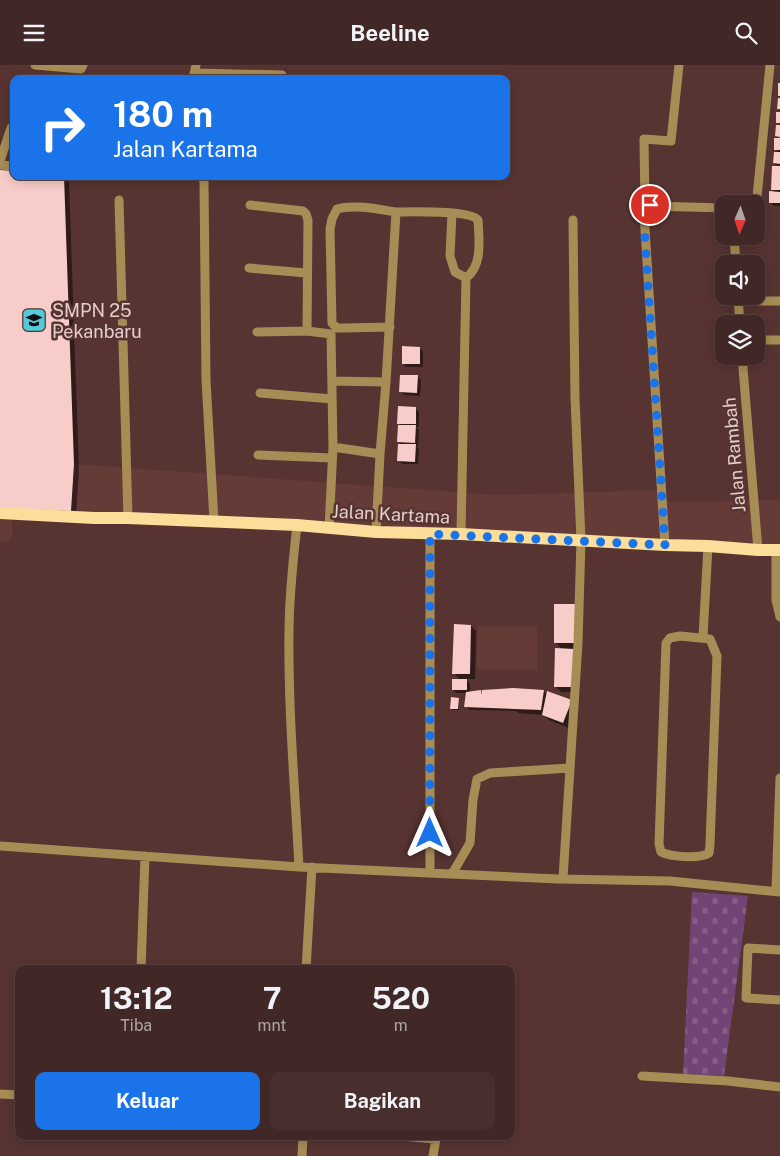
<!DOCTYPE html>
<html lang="id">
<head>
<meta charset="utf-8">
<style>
	:root { --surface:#412726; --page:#482f2e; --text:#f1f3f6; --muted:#aea5a7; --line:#5a4443; --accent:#1a73e8 }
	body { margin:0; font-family:"Public Sans",sans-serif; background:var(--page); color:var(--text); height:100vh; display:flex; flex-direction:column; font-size:19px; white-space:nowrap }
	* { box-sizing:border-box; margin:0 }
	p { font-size:16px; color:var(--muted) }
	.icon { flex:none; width:28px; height:28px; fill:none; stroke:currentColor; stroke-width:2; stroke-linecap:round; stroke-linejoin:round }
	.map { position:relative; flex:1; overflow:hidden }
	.drawer { position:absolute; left:15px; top:900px; width:500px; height:175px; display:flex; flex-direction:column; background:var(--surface); border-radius:10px; box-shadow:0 2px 12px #0003,0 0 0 1px var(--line) }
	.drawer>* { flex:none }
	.hud { position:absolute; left:10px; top:10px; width:500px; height:105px; border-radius:10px; box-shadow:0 2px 12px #0003,0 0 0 1px var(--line); background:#1a73e8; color:#fff; overflow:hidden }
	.needle { width:32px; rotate:182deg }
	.fabs { position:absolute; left:715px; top:130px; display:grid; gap:10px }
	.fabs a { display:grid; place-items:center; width:50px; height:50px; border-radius:10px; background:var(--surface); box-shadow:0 2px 12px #0003,0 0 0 1px var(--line); font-size:25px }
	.pin { position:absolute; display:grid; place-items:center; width:42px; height:42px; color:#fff; margin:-21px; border:2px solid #fff; border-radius:50%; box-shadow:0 1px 5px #0007 }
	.me { position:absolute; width:55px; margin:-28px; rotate:0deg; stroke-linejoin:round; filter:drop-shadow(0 0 4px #0008) }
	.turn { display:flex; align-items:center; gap:18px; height:105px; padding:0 20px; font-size:22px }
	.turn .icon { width:65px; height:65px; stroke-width:2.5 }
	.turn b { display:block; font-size:35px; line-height:42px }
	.eta { display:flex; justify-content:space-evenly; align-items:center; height:85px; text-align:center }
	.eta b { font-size:30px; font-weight:700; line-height:35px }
	.action { display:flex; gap:10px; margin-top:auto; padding:10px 20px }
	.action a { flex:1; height:58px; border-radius:10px; background:var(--accent); color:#fff; font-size:20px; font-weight:700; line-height:58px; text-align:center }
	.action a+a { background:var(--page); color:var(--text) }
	header { display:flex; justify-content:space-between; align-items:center; height:65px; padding:0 20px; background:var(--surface); font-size:22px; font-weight:700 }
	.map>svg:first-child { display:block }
</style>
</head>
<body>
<header><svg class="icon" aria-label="menu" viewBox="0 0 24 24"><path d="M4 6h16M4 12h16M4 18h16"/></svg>Beeline<svg class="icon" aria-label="search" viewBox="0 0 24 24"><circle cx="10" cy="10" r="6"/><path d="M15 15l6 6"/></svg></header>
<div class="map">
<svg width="780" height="1091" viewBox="0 0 780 1091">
	<defs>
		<pattern id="cemetery-stones" width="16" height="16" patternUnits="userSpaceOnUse" patternTransform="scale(1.25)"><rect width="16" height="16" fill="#724375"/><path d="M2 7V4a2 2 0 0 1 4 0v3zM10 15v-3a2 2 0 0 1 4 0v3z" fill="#865d87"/></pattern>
	</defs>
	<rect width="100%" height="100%" fill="#573432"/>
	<!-- built -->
	<path fill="#653b38" d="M74,399L497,430L655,425L668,437L780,435V479L71,446Z
		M0,443L10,444L13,467L9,477L0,476Z
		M478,561L537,562V605L477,604Z"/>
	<!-- cemetery -->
	<path fill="url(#cemetery-stones)" d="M692,827L748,831L724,1011L683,1009Z"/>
	<!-- shadow -->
	<path fill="#0007" d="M780,75V141H774L770,137L775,128L772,124L779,102L774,98L779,88L775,84Z
		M0,107L14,111H64L69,116L79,406L76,450L0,448Z
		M420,283L423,287V302H406L403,298Z
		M418,312L421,315L420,331L404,330L401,327Z
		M415,343L419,347V362H416L419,365L418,381H416L419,384L418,399H402L398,395L402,380L399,377L402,361L399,358Z
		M556,540L581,583H573L580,590L579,627H561L555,621L562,584L556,578Z
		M471,561L476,566L475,614H465L470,618V628L513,625L544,626L547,630L571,636L569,663L549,655L543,650L519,648L516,646L469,645L466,641L467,628H456L453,625L460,615L454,608Z
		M458,634L459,635V645H452L451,643Z"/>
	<!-- building -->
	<path fill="#f8ccc8" d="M778,18H780V31H778Z
		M778,33H780V44H777Z
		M776,47H780V58H776Z
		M776,60H780V72L775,71Z
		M774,73H780V85H774Z
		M774,87H780V99L773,98Z
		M772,101H780V125H771Z
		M0,105L14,106V111H64L74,399L71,446L0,443Z
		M769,126L780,127V138H769Z
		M402,281L420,282V299H402Z
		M400,310H418L417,328L399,327Z
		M398,341L416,342V359H397Z
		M398,360H416L415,378L397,377Z
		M398,379H416L415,397L397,396Z
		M554,539H575L576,578H554Z
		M454,559L471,560L470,609H452Z
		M555,583L575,584L574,622H554Z
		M452,614H467V625H452Z
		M513,623L544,625L541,645L464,642L466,627L481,625L482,630V625Z
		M547,626L572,635L563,658L542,650Z
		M451,632L459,633L458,644H450Z"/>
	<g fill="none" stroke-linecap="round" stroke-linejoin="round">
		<!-- minor -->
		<path stroke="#a78d55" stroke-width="9" d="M35,0L81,4L83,0
			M194,8L282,10
			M193,14L196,0
			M0,96L11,63L14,64
			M0,100L14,101
			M202,111L204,117L206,315L214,456
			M119,135L128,453
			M750,139L754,137L757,132L770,0
			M250,140L303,146L306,149L308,155L307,266
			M645,143L644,74L671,76L679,0
			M396,147C411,147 470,145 478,155C479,175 483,200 466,213
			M452,148L450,191L455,207L466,213
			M734,171L736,199
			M249,203L306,208
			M738,232L740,259
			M738,236H780
			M257,267L307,266L331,269L333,382L329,464
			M756,275H780
			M742,291L758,485
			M332,316L386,317
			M260,328L332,334
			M333,382L380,389L386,317L396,147C378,144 354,139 337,144L332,154L330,164L332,258L337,263H344L390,262
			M258,390L332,393
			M297,460C293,496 289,531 289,567C288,645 295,724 299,802
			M376,467L380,389
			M461,469L466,213
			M665,480L644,148L645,143L650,141L724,143
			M776,484V535L780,552
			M680,571L710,574L717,591L710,780L709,788C700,794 671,792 661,787L659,779L666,578L670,573Z
			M703,572L708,481
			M0,781L299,802L558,814L670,816L780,827
			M430,808V469
			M452,809L470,778L473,735L477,714L490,708L570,703
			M563,813L578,578L581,475L575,333L573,155
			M776,826L780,713
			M780,885L748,883L746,933L780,935
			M141,904L145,791
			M306,904L312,802
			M642,1011L728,1016L780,1022
			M0,1029L19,1030
			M401,1071L436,1074L433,1091
			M302,1091L303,1071"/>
		<!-- major -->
		<path stroke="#fddd9a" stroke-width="12" d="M0,448L94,453H128L297,460L376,467L461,469L665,480L708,481L758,485H780"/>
	</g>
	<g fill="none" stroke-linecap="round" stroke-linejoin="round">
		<!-- route -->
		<path stroke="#1a73e8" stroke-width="9" stroke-dasharray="0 16.2" d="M430,768V469L665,480L645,174L644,148L645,143L650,140"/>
	</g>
	<!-- icons -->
	<defs>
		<g id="school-square" transform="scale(1.25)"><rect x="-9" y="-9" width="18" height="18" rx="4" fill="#52cbd8" stroke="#573432"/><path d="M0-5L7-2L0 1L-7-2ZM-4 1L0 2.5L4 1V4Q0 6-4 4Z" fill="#111"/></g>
	</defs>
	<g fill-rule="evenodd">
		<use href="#school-square" x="34" y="255"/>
	</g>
	<g text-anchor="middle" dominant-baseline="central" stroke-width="5" stroke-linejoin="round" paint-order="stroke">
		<!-- poi labels -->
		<g font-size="18" fill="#e4cecb" stroke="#573432" text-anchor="start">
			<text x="52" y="245">SMPN 25<tspan x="52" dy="21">Pekanbaru</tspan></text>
		</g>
		<!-- street labels -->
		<g font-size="18" fill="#e4cecb" stroke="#573432">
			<text transform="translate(734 390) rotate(-95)">Jalan Rambah</text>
			<text transform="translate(391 449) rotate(3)">Jalan Kartama</text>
		</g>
	</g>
</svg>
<div class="fabs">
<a><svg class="needle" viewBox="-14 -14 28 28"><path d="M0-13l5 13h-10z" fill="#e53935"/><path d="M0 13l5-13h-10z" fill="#aea5a7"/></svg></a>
<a><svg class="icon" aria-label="sound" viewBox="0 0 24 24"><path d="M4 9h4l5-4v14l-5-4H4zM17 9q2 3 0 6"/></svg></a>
<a><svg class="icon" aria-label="layers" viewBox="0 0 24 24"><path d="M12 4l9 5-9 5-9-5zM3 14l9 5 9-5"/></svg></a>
</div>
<div class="pin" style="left:650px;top:140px;background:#d93025"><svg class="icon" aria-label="arrive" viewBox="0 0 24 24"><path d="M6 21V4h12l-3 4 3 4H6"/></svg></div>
<svg class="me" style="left:430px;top:768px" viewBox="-20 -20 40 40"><path d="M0-17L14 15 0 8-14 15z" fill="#1a73e8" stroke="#fff" stroke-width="4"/></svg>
<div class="hud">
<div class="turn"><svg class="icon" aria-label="right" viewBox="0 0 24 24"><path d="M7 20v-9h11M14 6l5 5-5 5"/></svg><div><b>180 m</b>Jalan Kartama</div></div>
</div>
<section class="drawer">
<div class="eta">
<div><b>13:12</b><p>Tiba</p></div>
<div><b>7</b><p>mnt</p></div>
<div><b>520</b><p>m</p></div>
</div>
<div class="action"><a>Keluar</a><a>Bagikan</a></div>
</section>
</div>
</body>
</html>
